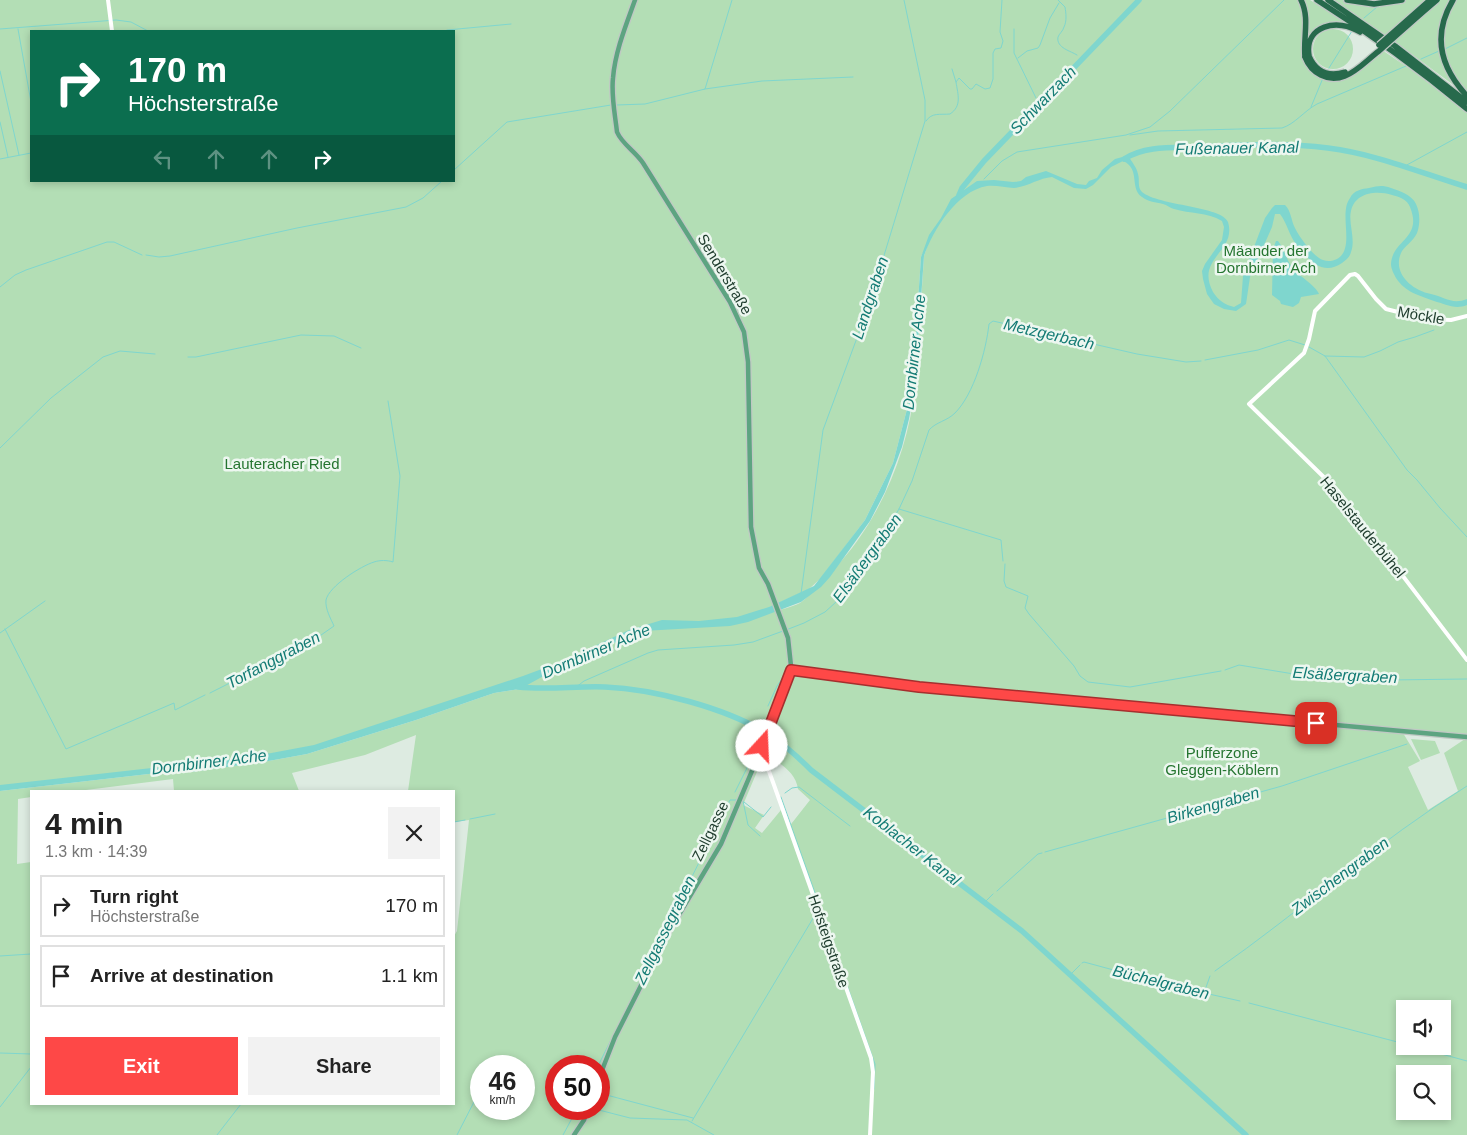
<!DOCTYPE html>
<html lang="en">
<head>
<meta charset="utf-8">
<style>
	:root { --surface:#fff; --page:#f2f2f2; --text:#222; --muted:#767676; --line:#e0e0e0; --accent:#fe4847 }
	body { margin:0; font-family:Helvetica,sans-serif; background:var(--page); color:var(--text); height:100vh; display:flex; flex-direction:column; font-size:19px; white-space:nowrap }
	* { box-sizing:border-box; margin:0 }
	p { font-size:16px; color:var(--muted) }
	.icon { flex:none; width:28px; height:28px; fill:none; stroke:currentColor; stroke-width:2; stroke-linecap:round; stroke-linejoin:round }
	.map { position:relative; flex:1; overflow:hidden }
	.details { position:absolute; left:30px; top:790px; width:425px; height:315px; display:flex; flex-direction:column; background:var(--surface); border-radius:0px; box-shadow:0 2px 8px #0003 }
	.details>* { flex:none }
	.banner { position:absolute; left:30px; top:30px; width:425px; height:152px; border-radius:0px; box-shadow:0 2px 8px #0003; background:#0b6e4f; color:#fff; overflow:hidden }
	.buttons { position:absolute; left:1396px; top:1000px; display:grid; gap:10px }
	.buttons a { display:grid; place-items:center; width:55px; height:55px; border-radius:0px; background:var(--surface); box-shadow:0 2px 8px #0003; font-size:25px }
	.speed { position:absolute; left:470px; top:1055px; display:flex; gap:10px; font-size:25px; font-weight:700; text-align:center }
	.speed>* { display:grid; place-content:center; width:65px; height:65px; border-radius:50%; background:var(--surface); box-shadow:0 2px 8px #0003; line-height:1 }
	.speed small { font-size:12px; font-weight:400 }
	.speed .limit { border:8px solid #d22; background:#fff; color:#111 }
	.pin { position:absolute; display:grid; place-items:center; width:42px; height:42px; color:#fff; margin:-21px; border-radius:10px; box-shadow:0 2px 8px #0006 }
	.me { position:absolute; width:55px; margin:-28px; rotate:20deg; stroke-linejoin:round; filter:drop-shadow(0 0 4px #0008) }
	.turn { display:flex; align-items:center; gap:18px; height:105px; padding:0 15px; font-size:22px }
	.turn .icon { width:65px; height:65px; stroke-width:2.5 }
	.turn b { display:block; font-size:35px; line-height:42px }
	.lanes { display:flex; align-items:center; height:48px; padding:0 15px; background:#0003; justify-content:center; gap:25px; direction:ltr }
	.lanes .off { opacity:.35 }
	.round { display:grid; place-items:center; flex:none; width:52px; height:52px; border-radius:0px; background:var(--page) }
	.head { display:flex; align-items:center; justify-content:space-between; height:85px; padding:0 15px }
	h1 { font-size:30px; font-weight:600; line-height:38px }
	.cta { display:flex; gap:10px; margin-top:auto; padding:10px 15px }
	.cta a { flex:1; height:58px; border-radius:0px; background:var(--accent); color:#fff; font-size:20px; font-weight:600; line-height:58px; text-align:center }
	.cta a+a { background:var(--page); color:var(--text) }
	ul { padding:0; list-style:none }
	li { display:flex; align-items:center; gap:15px; height:62px; margin:0 10px 8px; padding:0 5px; border:2px solid var(--line); border-radius:0px }
	li div { flex:1 }
	li b { display:block; font-size:19px }
	li em { font-style:normal }
	.map>svg:first-child { display:block }
</style>
</head>
<body>
<div class="map">
<svg width="1467" height="1135" viewBox="0 0 1467 1135">
	<rect width="100%" height="100%" fill="#ddebe1"/>
	<!-- green -->
	<path fill="#b3deb5" fill-rule="evenodd" d="M0,0H1299L1305,21L1303,57L1339,80L1382,50L1413,71L1467,113V736L812,674C908,689 1005,696 1102,705V706L1132,709L1133,708L1403,733L1420,761L1408,767L1428,810L1458,791L1444,753L1465,739H1467V1135H0V791L175,771L190,772L263,762L307,754L416,720L494,693L520,689L522,684L307,751L0,789ZM31,31H454V181H31ZM930,238L924,256C921,299 919,343 915,385C909,451 879,523 833,570C825,578 809,597 800,603C792,607 780,610 772,612L770,607L809,589L821,578L865,520L893,463L912,390L921,257ZM416,735L408,791H454V822L469,820L457,931L454,936V1104H31V862L17,864L18,799L31,797V791H78L173,779L174,791H299L292,773L365,755ZM767,754C779,763 796,772 798,789L810,800L788,828L781,810L762,833L755,828L764,815L743,805L764,755ZM1405,1009H1442V1046H1405ZM481,1066H524V1109H481ZM556,1066H599V1109H556ZM1405,1074H1442V1111H1405Z
		M1303,0H1310L1345,22C1325,21 1319,24 1307,39C1309,24 1310,13 1303,0Z
		M1333,0H1467V95L1394,41Z
		M1313 49a20 20 0 1 1 40 0a20 20 0 1 1-40 0Z
		M1411,739L1435,741L1440,753L1421,760Z"/>
	<!-- water -->
	<path fill="#7fd6ce" d="M1130,155L1129,157C1132,162 1137,168 1138,174C1140,180 1137,187 1142,192C1159,206 1222,206 1228,222C1237,252 1195,258 1213,292C1218,300 1225,305 1234,307L1241,303L1243,276L1265,218L1272,208L1275,205H1285C1291,211 1291,219 1294,226C1298,235 1313,257 1323,260C1328,262 1333,261 1337,259C1356,248 1338,214 1350,198C1354,190 1362,189 1369,188C1378,186 1382,185 1391,188C1400,191 1412,195 1416,204C1420,212 1420,222 1418,230C1416,239 1407,244 1402,251C1391,272 1411,290 1431,294C1445,297 1452,305 1467,299V305C1455,310 1445,304 1434,301C1419,295 1406,293 1396,278C1394,274 1391,269 1391,264C1392,240 1423,239 1410,207C1407,199 1399,197 1392,195C1377,190 1355,192 1351,211C1348,223 1356,239 1351,252C1350,257 1346,260 1342,263C1322,277 1308,259 1296,244C1289,235 1287,223 1280,214H1275L1272,227L1250,277L1246,304L1236,311L1224,309L1214,304L1207,294L1203,279L1202,271L1205,264L1222,240L1224,227L1222,221C1207,212 1190,214 1174,209C1170,208 1167,205 1163,204C1155,202 1149,202 1142,197C1129,188 1141,169 1123,161L1111,167L1093,185L1086,189L1074,188L1052,177C1039,178 1027,187 1014,188C1006,188 996,185 987,186C957,191 933,230 924,256L915,386L909,419L902,447L885,492L870,521L830,577L821,587L801,602L748,622L730,626L643,631L569,662L520,689L494,693L416,720L307,754L263,762L190,772L175,771L0,791V785L250,757L314,745L523,676L558,663L629,630L662,620L699,621L737,617L769,607L814,586L865,520L893,463L912,390L921,257L929,235L941,218L951,199L977,181L994,180L1013,182L1021,181L1026,177L1046,171L1077,184L1086,185L1089,181L1097,178L1102,170L1115,159Z
		M1276,241H1278C1285,250 1287,262 1294,270C1302,278 1312,283 1318,292L1319,294L1301,297L1299,303L1293,307L1281,304L1280,301L1272,295L1273,249Z"/>
	<g fill="none" stroke-linecap="round" stroke-linejoin="round">
		<!-- stream -->
		<path stroke="#7fd6ce" stroke-width="1" d="M1058,0L1065,7C1066,13 1067,21 1064,27C1063,31 1059,34 1058,37C1056,48 1071,51 1077,55
			M1364,18L1377,7
			M0,29L116,20L131,22L148,31
			M18,29L31,102
			M1014,29V53L1036,98
			M447,30L511,24
			M439,31H443
			M1445,49L1467,38
			M1082,57L1083,58
			M1018,58L1027,51L1038,48L1040,45L1050,18L1059,3
			M1421,59L1439,51
			M1329,68L1352,31
			M952,69L956,82
			M0,71L19,155
			M705,89L762,81L853,77
			M1038,102L1039,105
			M617,105L645,104L705,89L732,0
			M1311,107L1323,78
			M926,121C932,112 940,115 950,114C962,106 958,95 956,82L959,78L970,89H972L976,84L985,89L990,88L993,79V53L995,49L1001,48L1003,41L1000,32L1002,0
			M0,122L8,157
			M1130,135L1158,131L1282,128C1295,124 1304,111 1317,104L1406,66
			M0,159L31,153
			M1405,166L1467,132
			M454,170L507,122L611,105
			M984,179L1002,161L1017,152L1126,135L1150,127L1170,111L1284,0
			M146,255L159,257L170,256L297,228L406,207L423,198L442,181
			M0,287L15,275L26,270L107,242H114L142,255
			M1309,347L1325,356L1407,470L1417,480L1440,508L1467,537
			M1325,356L1364,357L1380,351L1398,342L1415,337L1434,330
			M188,357H196L301,335L334,336L361,348
			M1205,360L1258,350L1289,340L1305,345
			M0,448L51,398L103,357L120,351L155,354
			M899,509L1001,540L1003,561
			M1005,564L1004,581L1006,587L1028,596L1025,608L1029,614L1074,666L1080,676L1088,682L1130,687L1221,671
			M801,594L823,430L868,308L925,121V100L904,0
			M5,629L66,749L174,703L175,710L205,695
			M786,630L804,623L825,612L836,602L862,569L899,509L912,481L929,430C936,422 947,421 955,413C974,394 986,351 989,324L993,321L1137,354L1186,362L1201,361
			M0,633L45,601
			M1225,670L1239,665L1306,676L1389,680L1467,679
			M575,688L584,681L648,653L658,650L734,645L753,642L783,631
			M210,693L311,642L334,626C331,619 325,609 326,600C329,586 361,566 374,562C380,560 387,560 393,562L400,476L388,401
			M768,706L777,686L786,673
			M735,792L751,760
			M785,793L792,788L799,787L850,826
			M781,797L820,907
			M743,801L748,825L760,836
			M744,802L763,817L771,807
			M470,819L495,814
			M454,822L465,820
			M1045,852L1282,786L1407,744
			M997,891L1038,854L1042,853
			M985,902L993,894
			M822,914L840,965
			M0,956L31,954
			M1082,963L1084,962L1169,985L1240,1001
			M842,971L875,1064L874,1089
			M1215,971C1301,911 1378,841 1467,786
			M1070,975L1080,965
			M1204,993L1210,976
			M1249,1003L1405,1044
			M1412,1046L1467,1061
			M0,1053L31,1054
			M598,1066L730,800H737
			M599,1093L693,1118
			M0,1107L31,1067
			M595,1109L630,1118L687,1120L714,1135
			M692,1121L815,915
			M217,1135L241,1104
			M457,1135L475,1100
			M563,1135L577,1109"/>
		<!-- river -->
		<path stroke="#7fd6ce" stroke-width="5.5" d="M1124,159C1146,145 1174,148 1199,147C1242,145 1285,142 1328,148C1376,154 1421,173 1467,187
			M959,195L962,188L984,161L1139,0
			M518,687C547,690 576,686 605,687C654,689 726,708 768,734C784,744 798,757 811,770L1022,931L1246,1135"/>
		<!-- major casing -->
		<g stroke="#c0c8c4" stroke-width="7">
			<path id="major" d="M791,670L919,687L1467,737
				M599,1078L615,1037L665,938L721,844L760,752L791,666L788,638L768,584L759,568L751,527L748,362L744,332L730,302L643,163C635,151 622,144 617,132C615,114 611,96 613,78C615,52 626,25 635,0
				M574,1135L584,1120L588,1109"/>
		</g>
		<!-- highway casing -->
		<g stroke="#c0c8c4" stroke-width="8">
			<path id="highway" d="M1301,0C1310,18 1303,37 1305,57
				M1317,0C1369,33 1420,70 1467,109
				M1328,0L1395,46L1467,102
				M1347,0L1374,4L1402,0
				M1453,0C1432,35 1440,67 1467,96
				M1309,56C1304,25 1338,18 1360,32"/>
		</g>
		<!-- minor -->
		<path stroke="#fff" stroke-width="4" d="M108,0L112,31
			M1467,316L1451,320L1426,319L1386,309L1376,299L1358,276L1355,274L1350,275L1315,311L1309,339L1304,353L1249,404L1338,491L1467,660
			M760,752L763,755L774,785L871,1058L873,1072L870,1135"/>
		<!-- major -->
		<use href="#major" stroke="#5da481" stroke-width="4.5"/>
		<!-- highway -->
		<use href="#highway" stroke="#276a4c" stroke-width="5.5"/>
		<!-- highway-bridge casing -->
		<g stroke="#c0c8c4" stroke-width="8" stroke-linecap="butt">
			<path id="highway-bridge" d="M1379,45L1430,0
				M1309,56C1316,72 1329,77 1345,72
				M1305,57C1311,73 1328,83 1345,76C1358,71 1368,59 1379,51C1398,34 1417,17 1437,0"/>
		</g>
		<!-- highway-bridge -->
		<use href="#highway-bridge" stroke="#276a4c" stroke-width="5.5"/>
	</g>
	<g fill="none" stroke-linecap="round" stroke-linejoin="round">
		<!-- route casing -->
		<g stroke="#a52f2e" stroke-width="12">
			<path id="route" d="M762,746L791,670L919,687L1316,723"/>
		</g>
		<!-- route -->
		<use href="#route" stroke="#fe4847" stroke-width="9"/>
	</g>
	<g text-anchor="middle" dominant-baseline="central" stroke-width="5" stroke-linejoin="round" paint-order="stroke">
		<!-- park labels -->
		<g font-size="15" fill="#257530" stroke="#edf7f0">
			<text x="1266" y="250">Mäander der<tspan x="1266" dy="17">Dornbirner Ach</tspan></text>
			<text x="282" y="463">Lauteracher Ried</text>
			<text x="1222" y="752">Pufferzone<tspan x="1222" dy="17">Gleggen-Köblern</tspan></text>
		</g>
		<!-- street labels -->
		<g font-size="15" fill="#1d3b2c" stroke="#edf7f0">
			<text transform="translate(725 274) rotate(59)">Senderstraße</text>
			<text transform="translate(1421 315) rotate(10)">Möckle</text>
			<text transform="translate(1363 527) rotate(51)">Haselstauderbühel</text>
			<text transform="translate(710 831) rotate(-64)">Zellgasse</text>
			<text transform="translate(829 941) rotate(71)">Hofsteigstraße</text>
		</g>
		<!-- water labels -->
		<g font-size="16" font-style="italic" fill="#137b74" stroke="#edf7f0">
			<text transform="translate(1043 100) rotate(-46)">Schwarzach</text>
			<text transform="translate(1237 148) rotate(-1)">Fußenauer Kanal</text>
			<text transform="translate(870 298) rotate(-72)">Landgraben</text>
			<text transform="translate(1049 334) rotate(13)">Metzgerbach</text>
			<text transform="translate(914 352) rotate(-84)">Dornbirner Ache</text>
			<text transform="translate(867 558) rotate(-54)">Elsäßergraben</text>
			<text transform="translate(596 651) rotate(-23)">Dornbirner Ache</text>
			<text transform="translate(273 660) rotate(-28)">Torfanggraben</text>
			<text transform="translate(1345 675) rotate(3)">Elsäßergraben</text>
			<text transform="translate(209 762) rotate(-7)">Dornbirner Ache</text>
			<text transform="translate(1213 805) rotate(-16)">Birkengraben</text>
			<text transform="translate(912 846) rotate(38)">Koblacher Kanal</text>
			<text transform="translate(1340 876) rotate(-37)">Zwischengraben</text>
			<text transform="translate(665 930) rotate(-64)">Zellgassegraben</text>
			<text transform="translate(1161 982) rotate(14)">Büchelgraben</text>
		</g>
	</g>
</svg>
<div class="buttons">
<a><svg class="icon" aria-label="sound" viewBox="0 0 24 24"><path d="M4 9h4l5-4v14l-5-4H4zM17 9q2 3 0 6"/></svg></a>
<a><svg class="icon" aria-label="search" viewBox="0 0 24 24"><circle cx="10" cy="10" r="6"/><path d="M15 15l6 6"/></svg></a>
</div>
<div class="speed"><div>46<small>km/h</small></div><div class="limit">50</div></div>
<div class="pin" style="left:1316px;top:723px;background:#d93025"><svg class="icon" aria-label="arrive" viewBox="0 0 24 24"><path d="M6 21V4h12l-3 4 3 4H6"/></svg></div>
<svg class="me" style="left:762px;top:746px" viewBox="-20 -20 40 40"><circle r="19" fill="#fff"/><path d="M0-13L10 11 0 6-10 11z" fill="#fe4847"/></svg>
<div class="banner">
<div class="turn"><svg class="icon" aria-label="right" viewBox="0 0 24 24"><path d="M7 20v-9h11M14 6l5 5-5 5"/></svg><div><b>170 m</b>Höchsterstraße</div></div>
<div class="lanes"><svg class="icon off" aria-label="left" viewBox="0 0 24 24"><path d="M17 20v-9H6M10 6l-5 5 5 5"/></svg><svg class="icon off" aria-label="ahead" viewBox="0 0 24 24"><path d="M12 20V5M6 11l6-6 6 6"/></svg><svg class="icon off" aria-label="ahead" viewBox="0 0 24 24"><path d="M12 20V5M6 11l6-6 6 6"/></svg><svg class="icon" aria-label="right" viewBox="0 0 24 24"><path d="M7 20v-9h11M14 6l5 5-5 5"/></svg></div>
</div>
<section class="details">
<div class="head"><div><h1>4 min</h1><p>1.3 km · 14:39</p></div><a class="round"><svg class="icon" aria-label="close" viewBox="0 0 24 24"><path d="M6 6l12 12M18 6L6 18"/></svg></a></div>
<ul>
<li><svg class="icon" aria-label="right" viewBox="0 0 24 24"><path d="M7 20v-9h11M14 6l5 5-5 5"/></svg><div><b>Turn right</b><p>Höchsterstraße</p></div><em>170 m</em></li>
<li><svg class="icon" aria-label="arrive" viewBox="0 0 24 24"><path d="M6 21V4h12l-3 4 3 4H6"/></svg><div><b>Arrive at destination</b></div><em>1.1 km</em></li>
</ul>
<div class="cta"><a>Exit</a><a>Share</a></div>
</section>
</div>
</body>
</html>
